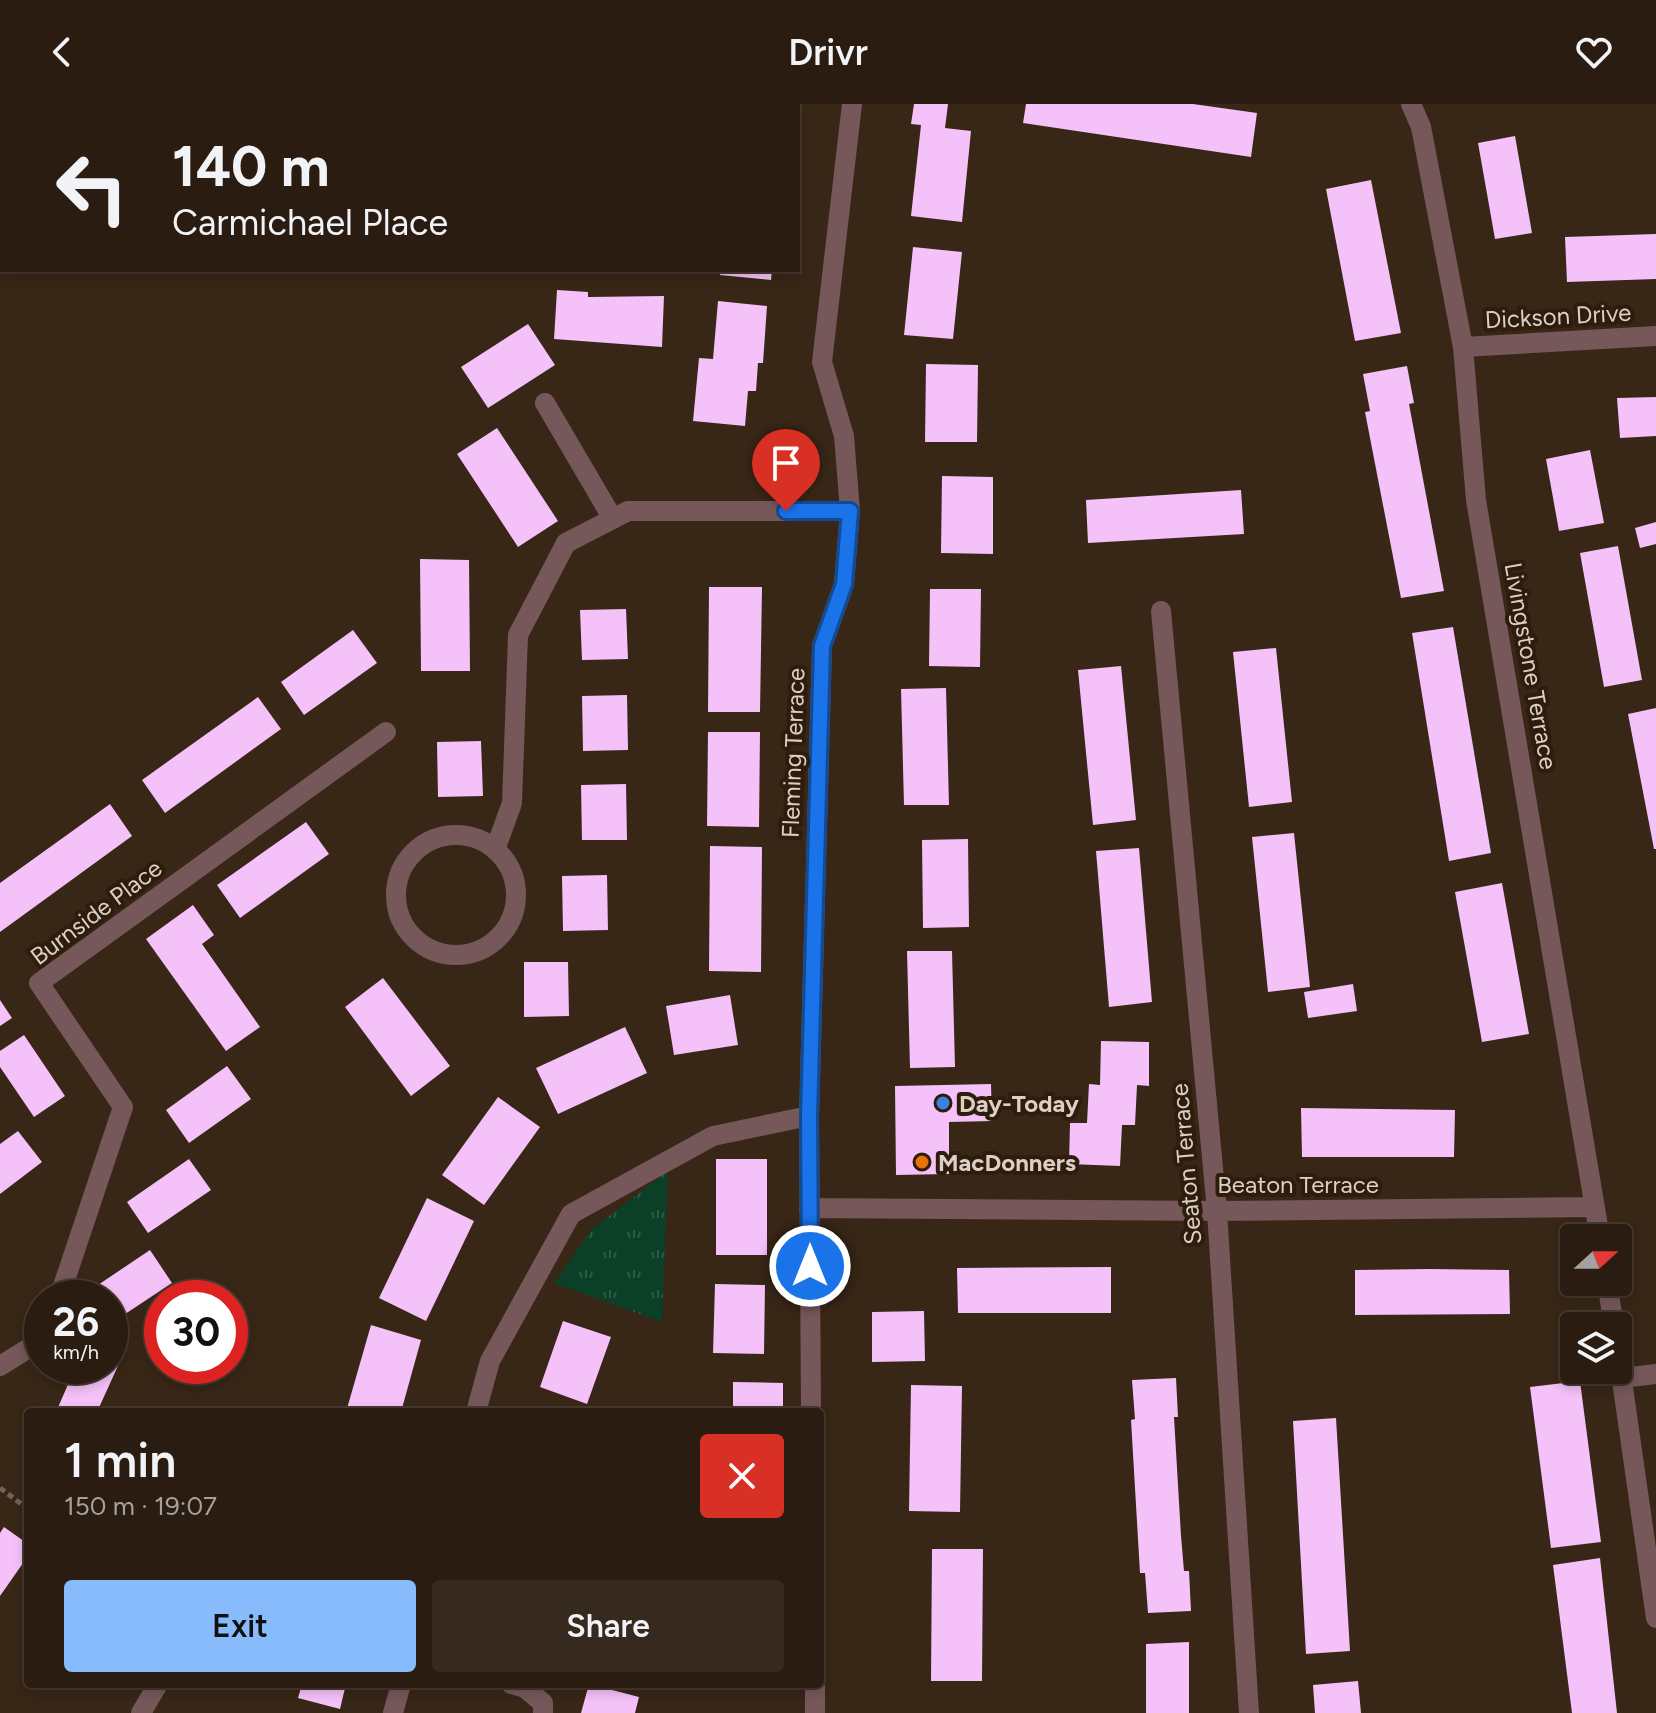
<!DOCTYPE html>
<html lang="en">
<head>
<meta charset="utf-8">
<style>
	:root { --surface:#2a1c10; --page:#36291e; --text:#f1f3f6; --muted:#a5a19f; --line:#463a30; --accent:#87bbfb }
	body { margin:0; font-family:Figtree,sans-serif; background:var(--page); color:var(--text); height:100vh; display:flex; flex-direction:column; font-size:30px; white-space:nowrap }
	* { box-sizing:border-box; margin:0 }
	p { font-size:26px; color:var(--muted) }
	.icon { flex:none; width:44px; height:44px; fill:none; stroke:currentColor; stroke-width:2; stroke-linecap:round; stroke-linejoin:round }
	.map { position:relative; flex:1; overflow:hidden }
	.side { position:absolute; left:24px; top:1304px; width:800px; height:280px; display:flex; flex-direction:column; background:var(--surface); border-radius:8px; box-shadow:0 4px 12px #0003,0 0 0 2px var(--line) }
	.side>* { flex:none }
	.banner { position:absolute; left:0px; top:0px; width:800px; height:168px; box-shadow:0 4px 12px #0003,0 0 0 2px var(--line); background:#2a1c10; color:var(--text); overflow:hidden }
	.needle { width:52px; rotate:69deg }
	.controls { position:absolute; left:1560px; top:1120px; display:grid; gap:16px }
	.controls a { display:grid; place-items:center; width:72px; height:72px; border-radius:8px; background:var(--surface); box-shadow:0 4px 12px #0003,0 0 0 2px var(--line); font-size:40px }
	.speed { position:absolute; left:24px; top:1176px; display:flex; gap:16px; font-size:40px; font-weight:700; text-align:center }
	.speed>* { display:grid; place-content:center; width:104px; height:104px; border-radius:50%; background:var(--surface); box-shadow:0 4px 12px #0003,0 0 0 2px var(--line); line-height:1 }
	.speed small { font-size:20px; font-weight:400 }
	.speed .limit { border:12px solid #d22; background:#fff; color:#111 }
	.pin { position:absolute; display:grid; place-items:center; width:68px; height:68px; color:#fff; margin:-82px -34px; border-radius:50% 50% 50% 0; rotate:-45deg; box-shadow:0 0 8px #0007 }
	.pin .icon { rotate:45deg }
	.me { position:absolute; width:88px; margin:-44px; rotate:0deg; stroke-linejoin:round; filter:drop-shadow(0 0 6px #0008) }
	.turn { display:flex; align-items:center; gap:28px; height:168px; padding:0 40px; font-size:36px }
	.turn .icon { width:104px; height:104px; stroke-width:2.5 }
	.turn b { display:block; font-size:56px; line-height:68px }
	.round { display:grid; place-items:center; flex:none; width:84px; height:84px; border-radius:8px; background:var(--page) }
	.summary { display:flex; align-items:center; justify-content:space-between; height:136px; padding:0 40px }
	h1 { font-size:48px; font-weight:600; line-height:60px }
	.action { display:flex; gap:16px; margin-top:auto; padding:16px 40px }
	.action a { flex:1; height:92px; border-radius:8px; background:var(--accent); color:#111; font-size:32px; font-weight:600; line-height:92px; text-align:center }
	.action a+a { background:var(--page); color:var(--text) }
	header { display:flex; justify-content:space-between; align-items:center; height:104px; padding:0 40px; background:var(--surface); font-size:36px; font-weight:600 }
	.map>svg:first-child { display:block }
</style>
</head>
<body>
<header><svg class="icon" aria-label="back" viewBox="0 0 24 24"><path d="M15 5l-7 7 7 7"/></svg>Drivr<svg class="icon" aria-label="heart" viewBox="0 0 24 24"><path d="M12 20l-8-8c-3-5 5-10 8-4 3-6 11-1 8 4z"/></svg></header>
<div class="map">
<svg width="1656" height="1609" viewBox="0 0 1656 1609">
	<defs>
		<pattern id="park-tufts" width="24" height="20" patternUnits="userSpaceOnUse" patternTransform="scale(2)"><rect width="24" height="20" fill="#0c3f27"/><path d="M3 7l-1-3M5 7V3M7 7l1-3M15 17l-1-3M17 17v-4M19 17l1-3" fill="none" stroke="#2f5a45"/></pattern>
	</defs>
	<rect width="100%" height="100%" fill="#382616"/>
	<!-- park -->
	<path fill="url(#park-tufts)" d="M668,1067L662,1218L554,1179L592,1125Z"/>
	<!-- building -->
	<path fill="#f4c1f8" d="M914,0H948L945,24L971,27L962,118L911,112L921,21L911,20Z
		M1026,0H1193L1257,9L1251,53L1023,19Z
		M1515,32L1532,129L1495,135L1478,39Z
		M1371,76L1401,229L1355,237L1326,85Z
		M1656,130V175L1567,178L1565,133Z
		M913,143L962,148L953,235L904,231Z
		M721,166H772L771,176L720,171Z
		M557,186L588,188V193L664,192L662,243L554,235Z
		M718,197L767,202L763,259H758L756,287H748L745,322L693,317L699,254L713,255Z
		M528,220L555,261L488,304L461,263Z
		M926,260L978,261L977,338H925Z
		M1407,262L1414,299L1409,300L1444,487L1401,494L1365,308L1370,307L1363,270Z
		M1656,293V332L1620,334L1617,294Z
		M497,324L558,417L518,443L457,350Z
		M1590,346L1604,419L1559,427L1546,355Z
		M942,372L993,373V450L941,449Z
		M1241,386L1244,430L1088,439L1086,396Z
		M1656,418V440L1640,444L1635,424Z
		M1618,442L1642,576L1604,583L1580,449Z
		M420,455L469,456L470,567H421Z
		M709,483H762L760,608H708Z
		M930,485H981L980,563L929,562Z
		M626,505L628,555L582,556L580,506Z
		M1453,523L1491,749L1449,757L1412,529Z
		M353,526L377,559L304,611L281,578Z
		M1276,544L1292,698L1249,703L1233,548Z
		M1121,562L1136,716L1093,721L1078,566Z
		M946,584L949,701H904L901,585Z
		M627,591L628,646L583,647L582,592Z
		M258,593L281,625L165,709L142,676Z
		M1656,604V745H1654L1628,610Z
		M708,628H760L759,723L707,722Z
		M481,637L483,692L438,693L437,638Z
		M626,680L627,736H582L581,681Z
		M110,700L132,732L0,828V779Z
		M306,718L329,750L240,814L217,781Z
		M1294,729L1310,883L1268,888L1252,733Z
		M968,735L969,823L923,824L922,736Z
		M710,742L762,743L761,868L709,867Z
		M1139,744L1152,898L1109,903L1096,747Z
		M607,771L608,826L563,827L562,772Z
		M1502,779L1529,930L1482,938L1455,788Z
		M193,801L214,831L202,840L260,923L226,947L146,835Z
		M907,847H952L955,963L910,964Z
		M524,858H568L569,912L524,913Z
		M383,874L450,962L411,992L345,903Z
		M1353,880L1357,907L1308,914L1304,888Z
		M730,891L738,941L674,951L666,902Z
		M0,896L12,914L0,922Z
		M625,923L647,969L558,1010L536,964Z
		M24,931L65,992L34,1013L0,963V947Z
		M1101,937L1149,938V982L1137,981L1135,1021H1122L1120,1062L1069,1060L1070,1019H1087L1089,980L1100,981Z
		M227,962L251,995L189,1039L166,1006Z
		M991,980L992,1017L949,1018V1070L896,1071L895,982Z
		M498,993L540,1023L484,1101L442,1071Z
		M1301,1004L1455,1006L1454,1053H1302Z
		M18,1027L42,1058L0,1090V1040Z
		M189,1055L211,1086L148,1129L127,1098Z
		M716,1055H767V1151H716Z
		M427,1094L474,1117L426,1217L379,1194Z
		M150,1146L172,1179L110,1220V1194H94L89,1187Z
		M1111,1163V1209H958L957,1164Z
		M1430,1165L1509,1166L1510,1210L1355,1211V1166Z
		M715,1180L765,1181L764,1250L713,1249Z
		M924,1207L925,1257L872,1258V1208Z
		M563,1217L611,1233L587,1300L540,1283Z
		M371,1221L421,1236L401,1308H346Z
		M110,1247L122,1253L97,1308H56L76,1262H110Z
		M1176,1274L1178,1313H1174L1181,1432L1184,1467H1189L1191,1507L1148,1509L1145,1469H1140L1131,1316L1135,1315L1132,1276Z
		M1580,1277L1601,1438L1551,1444L1530,1283Z
		M733,1278L783,1279V1308H733Z
		M911,1281L962,1282L960,1408L909,1407Z
		M1336,1314L1350,1547L1306,1550L1293,1317Z
		M4,1423L28,1440V1452L0,1492V1429Z
		M932,1445H983L982,1577H931Z
		M1600,1454L1617,1609H1572L1553,1461Z
		M1189,1538V1609H1146V1540Z
		M1358,1577L1361,1609H1315L1313,1581Z
		M302,1580H346L340,1605L298,1594Z
		M589,1580L639,1593L635,1609H581Z"/>
	<g fill="none" stroke-linecap="round" stroke-linejoin="round">
		<!-- path -->
		<path stroke="#746457" stroke-width="5" stroke-dasharray="6 4" stroke-linecap="butt" d="M0,1384L28,1405"/>
		<!-- minor -->
		<path stroke="#76575a" stroke-width="20" d="M1411,0L1421,23L1463,243L1476,396L1600,1134
			M1463,243L1656,232
			M545,299L613,415
			M1161,507L1217,1107L1249,1609
			M396 791a60 60 0 1 1 120 0a60 60 0 1 1-120 0Z
			M495,746L512,699L518,531L566,439L628,407H850
			M809,1104L1217,1107L1595,1103
			M1607,1178L1614,1222
			M59,1194L123,1003L39,879L386,628
			M1618,1249L1656,1514
			M0,1262L42,1236
			M1622,1274L1656,1270
			M476,1308L490,1257L571,1110L713,1032L809,1012
			M811,1308L809,1012L822,542L844,480L850,407L844,332L822,258L852,0
			M511,1580L525,1584L543,1599V1609
			M815,1580V1609
			M141,1609L158,1580
			M393,1609L401,1580"/>
		<!-- major -->
		<path stroke="#c08289" stroke-width="20" d="M177,2L179,0
			M0,127L2,126"/>
	</g>
	<g fill="none" stroke-linecap="round" stroke-linejoin="round">
		<!-- route casing -->
		<g stroke="#114b97" stroke-width="20">
			<path id="route" d="M786,407H850L844,480L822,542L809,1012L810,1162"/>
		</g>
		<!-- route -->
		<use href="#route" stroke="#1a73e8" stroke-width="14"/>
	</g>
	<!-- markers -->
	<circle fill="#3f7fe0" stroke="#2e1c0d" stroke-width="3" cx="943" cy="999" r="8"/>
	<circle fill="#e8710a" stroke="#2e1c0d" stroke-width="3" cx="922" cy="1058" r="8"/>
	<g text-anchor="middle" dominant-baseline="central" stroke-width="8" stroke-linejoin="round" paint-order="stroke">
		<!-- street labels -->
		<g font-size="24" fill="#dccfc5" stroke="#2e1c0d">
			<text transform="translate(1558 212) rotate(-3)">Dickson Drive</text>
			<text transform="translate(1531 562) rotate(80)">Livingstone Terrace</text>
			<text transform="translate(793 649) rotate(-88)">Fleming Terrace</text>
			<text transform="translate(96 808) rotate(-37)">Burnside Place</text>
			<text transform="translate(1186 1060) rotate(-95)">Seaton Terrace</text>
			<text x="1298" y="1080">Beaton Terrace</text>
		</g>
		<!-- poi labels -->
		<g font-size="24" font-weight="bold" fill="#dccfc5" stroke="#2e1c0d" text-anchor="start">
			<text x="959" y="999">Day-Today</text>
			<text x="938" y="1058">MacDonners</text>
		</g>
	</g>
</svg>
<div class="controls">
<a><svg class="needle" viewBox="-14 -14 28 28"><path d="M0-13l5 13h-10z" fill="#e53935"/><path d="M0 13l5-13h-10z" fill="#a5a19f"/></svg></a>
<a><svg class="icon" aria-label="layers" viewBox="0 0 24 24"><path d="M12 4l9 5-9 5-9-5zM3 14l9 5 9-5"/></svg></a>
</div>
<div class="speed"><div>26<small>km/h</small></div><div class="limit">30</div></div>
<div class="pin" style="left:786px;top:407px;background:#d93025"><svg class="icon" aria-label="arrive" viewBox="0 0 24 24"><path d="M6 21V4h12l-3 4 3 4H6"/></svg></div>
<svg class="me" style="left:810px;top:1162px" viewBox="-20 -20 40 40"><circle r="17" fill="#1a73e8" stroke="#fff" stroke-width="3"/><path d="M0-11L8 9 0 5-8 9z" fill="#fff"/></svg>
<div class="banner">
<div class="turn"><svg class="icon" aria-label="left" viewBox="0 0 24 24"><path d="M17 20v-9H6M10 6l-5 5 5 5"/></svg><div><b>140 m</b>Carmichael Place</div></div>
</div>
<section class="side">
<div class="summary"><div><h1>1 min</h1><p>150 m · 19:07</p></div><a class="round" style="background:#d93025;color:#fff"><svg class="icon" aria-label="close" viewBox="0 0 24 24"><path d="M6 6l12 12M18 6L6 18"/></svg></a></div>
<div class="action"><a>Exit</a><a>Share</a></div>
</section>
</div>
</body>
</html>
